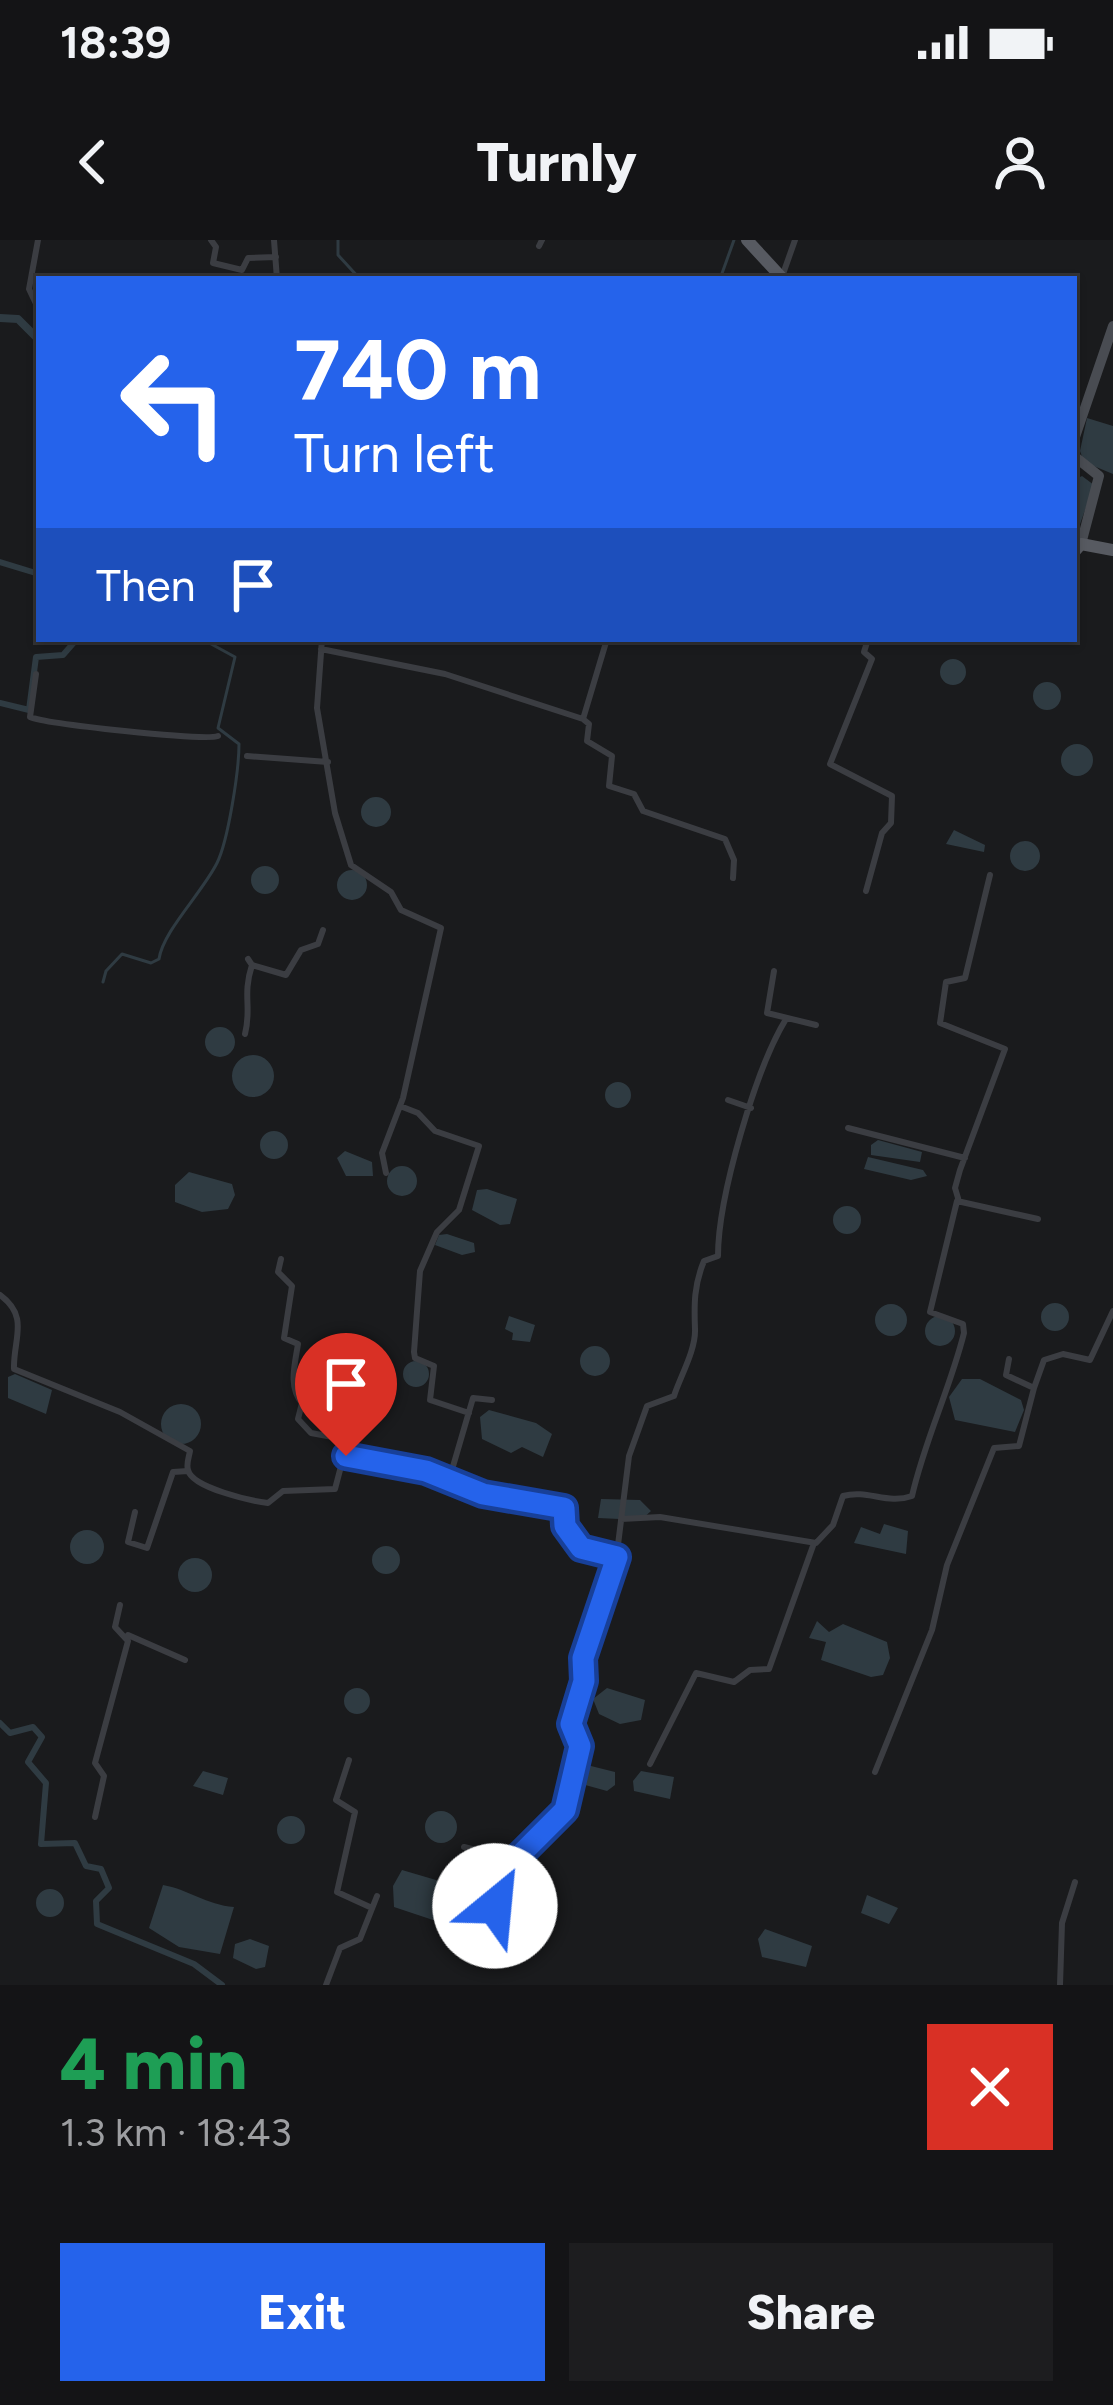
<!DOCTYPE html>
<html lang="en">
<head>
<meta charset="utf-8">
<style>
	:root { --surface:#141416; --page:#1d1d1f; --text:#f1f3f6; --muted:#9d9ea1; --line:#333335; --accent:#2563eb }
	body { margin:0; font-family:Figtree,sans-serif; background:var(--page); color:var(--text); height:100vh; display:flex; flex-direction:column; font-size:45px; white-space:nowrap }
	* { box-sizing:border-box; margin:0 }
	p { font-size:39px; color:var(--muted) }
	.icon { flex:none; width:66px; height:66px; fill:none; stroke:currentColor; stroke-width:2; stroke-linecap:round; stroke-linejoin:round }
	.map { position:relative; height:1745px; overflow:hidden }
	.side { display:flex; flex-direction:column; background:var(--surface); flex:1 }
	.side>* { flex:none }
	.guide { position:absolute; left:36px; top:36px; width:1041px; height:366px; border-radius:0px; box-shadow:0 3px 9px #0004,0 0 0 3px var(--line); background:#2563eb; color:#fff; overflow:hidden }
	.pin { position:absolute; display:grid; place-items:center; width:102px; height:102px; color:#fff; margin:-123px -51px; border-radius:50% 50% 50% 0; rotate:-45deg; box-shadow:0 0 12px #0007 }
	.pin .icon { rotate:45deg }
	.me { position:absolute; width:132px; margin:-66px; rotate:28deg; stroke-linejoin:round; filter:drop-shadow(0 0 9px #0008) }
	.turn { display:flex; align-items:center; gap:42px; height:252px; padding:0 60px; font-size:54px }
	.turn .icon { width:156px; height:156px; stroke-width:2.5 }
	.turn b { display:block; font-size:84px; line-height:102px }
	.then { display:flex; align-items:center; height:114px; padding:0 60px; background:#0003; gap:24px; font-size:45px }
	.round { display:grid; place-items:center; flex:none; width:126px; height:126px; border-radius:0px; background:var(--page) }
	.summary { display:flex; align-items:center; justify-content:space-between; height:204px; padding:0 60px }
	h1 { font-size:72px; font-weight:800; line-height:90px; color:#1e9e55 }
	.cta { display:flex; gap:24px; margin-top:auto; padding:24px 60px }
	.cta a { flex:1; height:138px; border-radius:0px; background:var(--accent); color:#fff; font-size:48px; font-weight:800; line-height:138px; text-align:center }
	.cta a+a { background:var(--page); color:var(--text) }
	.status { display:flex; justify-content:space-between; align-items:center; height:84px; padding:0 60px; background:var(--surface); direction:ltr }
	.status svg { height:33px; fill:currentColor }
	header { display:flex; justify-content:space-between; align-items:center; height:156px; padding:0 60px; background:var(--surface); font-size:54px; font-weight:800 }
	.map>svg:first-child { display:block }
</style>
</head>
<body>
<div class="status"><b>18:39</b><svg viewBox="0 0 49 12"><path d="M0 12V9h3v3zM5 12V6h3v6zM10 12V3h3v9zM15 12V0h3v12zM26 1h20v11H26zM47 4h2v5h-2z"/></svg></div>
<header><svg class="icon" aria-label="back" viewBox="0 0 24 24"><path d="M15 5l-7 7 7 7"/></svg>Turnly<svg class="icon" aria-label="person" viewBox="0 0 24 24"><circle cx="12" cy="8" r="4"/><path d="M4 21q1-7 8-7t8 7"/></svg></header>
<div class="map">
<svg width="1113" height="1745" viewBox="0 0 1113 1745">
	<rect width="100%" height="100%" fill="#1a1b1d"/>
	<!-- water -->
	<path fill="#2f3b42" d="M1087,178L1113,186V234L1084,222L1080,211Z
		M1082,236L1094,245L1079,287L1074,285V240Z
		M940 432a13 13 0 1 1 26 0a13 13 0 1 1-26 0Z
		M1033 456a14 14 0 1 1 28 0a14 14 0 1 1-28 0Z
		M1061 520a16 16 0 1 1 32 0a16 16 0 1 1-32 0Z
		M361 572a15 15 0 1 1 30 0a15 15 0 1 1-30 0Z
		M954,590L985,605L984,612L946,604Z
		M1010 616a15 15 0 1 1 30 0a15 15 0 1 1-30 0Z
		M251 640a14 14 0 1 1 28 0a14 14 0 1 1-28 0Z
		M337 645a15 15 0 1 1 30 0a15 15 0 1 1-30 0Z
		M205 802a15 15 0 1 1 30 0a15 15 0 1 1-30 0Z
		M232 836a21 21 0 1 1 42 0a21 21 0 1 1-42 0Z
		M605 855a13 13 0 1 1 26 0a13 13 0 1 1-26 0Z
		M260 905a14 14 0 1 1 28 0a14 14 0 1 1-28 0Z
		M878,900L922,912L920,922L871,915V905Z
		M345,911L372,922L373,936H346L337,918Z
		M868,917L923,930L927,936L911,940L864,929Z
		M387 941a15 15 0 1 1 30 0a15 15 0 1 1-30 0Z
		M189,932L232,944L235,955L228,969L202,972L175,962V945Z
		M487,949L517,959L510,984L500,985L472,970L477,950Z
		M833 980a14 14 0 1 1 28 0a14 14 0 1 1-28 0Z
		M447,994L474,1003L475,1012L462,1015L435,1005L439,995Z
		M1041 1077a14 14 0 1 1 28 0a14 14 0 1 1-28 0Z
		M875 1080a16 16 0 1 1 32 0a16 16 0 1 1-32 0Z
		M509,1076L535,1085L530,1102L512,1100L513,1093L505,1089Z
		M925 1091a15 15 0 1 1 30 0a15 15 0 1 1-30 0Z
		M580 1121a15 15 0 1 1 30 0a15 15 0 1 1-30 0Z
		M403 1134a13 13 0 1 1 26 0a13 13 0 1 1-26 0Z
		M15,1134L52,1150L46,1174L8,1158V1137Z
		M962,1139H980L1021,1160L1024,1170L1015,1192L955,1180L949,1157Z
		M161 1184a20 20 0 1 1 40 0a20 20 0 1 1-40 0Z
		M489,1170L536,1183L552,1194L543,1217L522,1207L511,1213L482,1199L480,1177Z
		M601,1259L640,1260L651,1271L641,1280L598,1278Z
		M884,1284L908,1291L906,1314L854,1303L861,1287L880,1294Z
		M70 1307a17 17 0 1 1 34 0a17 17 0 1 1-34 0Z
		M372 1320a14 14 0 1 1 28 0a14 14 0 1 1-28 0Z
		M178 1335a17 17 0 1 1 34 0a17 17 0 1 1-34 0Z
		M817,1381L829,1392L843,1384L887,1402L890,1418L883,1435L871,1437L821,1420L826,1402L809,1398Z
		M344 1461a13 13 0 1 1 26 0a13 13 0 1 1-26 0Z
		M607,1448L645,1460L641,1480L620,1484L599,1474L593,1459Z
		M583,1524L615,1532V1545L607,1551L578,1543Z
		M203,1531L228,1538L223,1555L193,1546Z
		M641,1531L674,1537L670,1559L634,1551L633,1541Z
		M425 1587a16 16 0 1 1 32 0a16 16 0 1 1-32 0Z
		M277 1590a14 14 0 1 1 28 0a14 14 0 1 1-28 0Z
		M402,1630L453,1645L457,1652L451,1681L442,1683L394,1667L393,1646Z
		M163,1645C187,1649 207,1665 234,1667L220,1714L179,1707L149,1688Z
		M36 1663a14 14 0 1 1 28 0a14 14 0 1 1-28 0Z
		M867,1655L898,1668L889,1684L861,1673Z
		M765,1689L812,1706L806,1727L762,1717L758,1699Z
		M250,1699L269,1706L265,1727L256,1729L233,1718L235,1704Z"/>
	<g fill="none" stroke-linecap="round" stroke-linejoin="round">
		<!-- stream -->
		<path stroke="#2f3b42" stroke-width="3" d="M338,0V15L360,39
			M720,39L734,0
			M103,742L106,731L122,714L151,723L159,719C163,691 202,653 217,623C228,601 239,531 239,504L218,488L235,417L202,399"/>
		<!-- canal -->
		<path stroke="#2f3b42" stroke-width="6" d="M0,322L39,334
			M0,463L29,470L36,417L63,415L77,399
			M0,1483L10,1493L33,1487L42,1497L28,1522L46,1543L41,1604L75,1603L86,1626L101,1629L109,1648L96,1661L97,1684L194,1724L222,1745"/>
		<!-- river -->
		<path stroke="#2f3b42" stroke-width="8" d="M0,78L18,79L39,100"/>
		<!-- street -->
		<path stroke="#3b3d42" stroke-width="6" d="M38,0L29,49L39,70
			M211,0L216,7L213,23L242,30L248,18L276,17
			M274,0L277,39
			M539,6L542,0
			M783,34L795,0
			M322,399L317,468L335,573L351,625L391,652L401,670L441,688L403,858L382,913L386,933
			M321,409L445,434L583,479L589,484L587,501L612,516L609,546L634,554L643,571L725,599L734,620L733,638
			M36,434L30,477C46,484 204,501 218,496
			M583,479L607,399
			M247,516L328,522
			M866,651L882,593L891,583L892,556L830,524L872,419L864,412L868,399
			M248,719L252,725L286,735L301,710L318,704L323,690
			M774,731L767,773L816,785
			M245,794C252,767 242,756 252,725
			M728,860L751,868
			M400,866L418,873L435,891L479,906L459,970L437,992L420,1031L414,1112L415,1118L434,1126L430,1160L469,1173
			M848,888L965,918
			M958,958L955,948L960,930L1005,809L940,783L946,742L965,738L990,635
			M281,1019L278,1032L292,1046L284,1098L298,1104C295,1124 288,1147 302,1163L298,1179L311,1193L349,1200
			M0,1055C30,1077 13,1099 14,1129L120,1172L190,1211C189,1217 186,1224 188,1230C192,1248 252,1261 268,1263L283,1251L335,1249L358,1162
			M1009,1119L1006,1135L1034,1148L1044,1120L1063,1114L1090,1120L1113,1071
			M346,1216L426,1231L483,1254L564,1267L565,1286L581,1308L617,1317
			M449,1240L473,1158L492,1160
			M135,1272L128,1302L147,1308L173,1232L188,1231
			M621,1279L660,1277L816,1303L833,1285L843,1256C868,1249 887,1265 912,1256C925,1199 950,1149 964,1093L963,1084L930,1072L957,961L1038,979
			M128,1395L185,1420
			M349,1520L336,1560L355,1572L337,1652L372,1668
			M650,1524L696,1433L734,1442L750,1430L769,1429L814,1303
			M875,1532L932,1390L947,1325L994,1208L1019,1206L1034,1148
			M95,1577L104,1536L95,1523L128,1401L115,1387L120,1365
			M464,1607L516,1620
			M485,1678L516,1620L565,1570L580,1506L571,1484L583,1441V1417L616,1321L629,1216L647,1166L674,1156C680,1137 696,1110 695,1089C694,1064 694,1045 704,1021L718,1016C718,957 756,828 786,779
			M326,1745L340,1708L360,1699L377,1656
			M1060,1745L1062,1683L1075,1642"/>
		<!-- secondary -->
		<path stroke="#494c52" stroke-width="10" d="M1074,200L1113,86
			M1074,216L1099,236L1081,304"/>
		<!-- primary -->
		<path stroke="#575a61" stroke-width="12" d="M747,0L783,39
			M1074,312L1081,304L1113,310"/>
	</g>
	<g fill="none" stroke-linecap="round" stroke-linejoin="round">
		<!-- route casing -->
		<g stroke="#184099" stroke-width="30">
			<path id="route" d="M346,1216L426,1231L483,1254L564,1268L565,1286L581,1308L617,1317L583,1418L584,1441L571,1484L580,1506L565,1570L515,1620L495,1666"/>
		</g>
		<!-- route -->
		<use href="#route" stroke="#2563eb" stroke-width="21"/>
	</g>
</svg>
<div class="pin" style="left:346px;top:1216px;background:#d93025"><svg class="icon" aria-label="arrive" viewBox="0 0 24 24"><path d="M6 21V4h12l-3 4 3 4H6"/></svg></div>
<svg class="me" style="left:495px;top:1666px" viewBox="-20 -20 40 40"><circle r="19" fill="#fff"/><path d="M0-13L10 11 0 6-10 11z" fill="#2563eb"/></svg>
<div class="guide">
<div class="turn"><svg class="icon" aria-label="left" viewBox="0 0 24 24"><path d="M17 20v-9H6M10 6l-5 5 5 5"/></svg><div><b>740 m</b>Turn left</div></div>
<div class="then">Then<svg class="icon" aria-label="arrive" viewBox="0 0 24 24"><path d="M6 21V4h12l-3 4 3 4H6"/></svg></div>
</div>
</div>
<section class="side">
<div class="summary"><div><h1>4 min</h1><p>1.3 km · 18:43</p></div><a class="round" style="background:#d93025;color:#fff"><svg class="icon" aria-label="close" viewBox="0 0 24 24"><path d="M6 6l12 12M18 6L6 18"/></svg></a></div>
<div class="cta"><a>Exit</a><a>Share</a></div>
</section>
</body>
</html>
